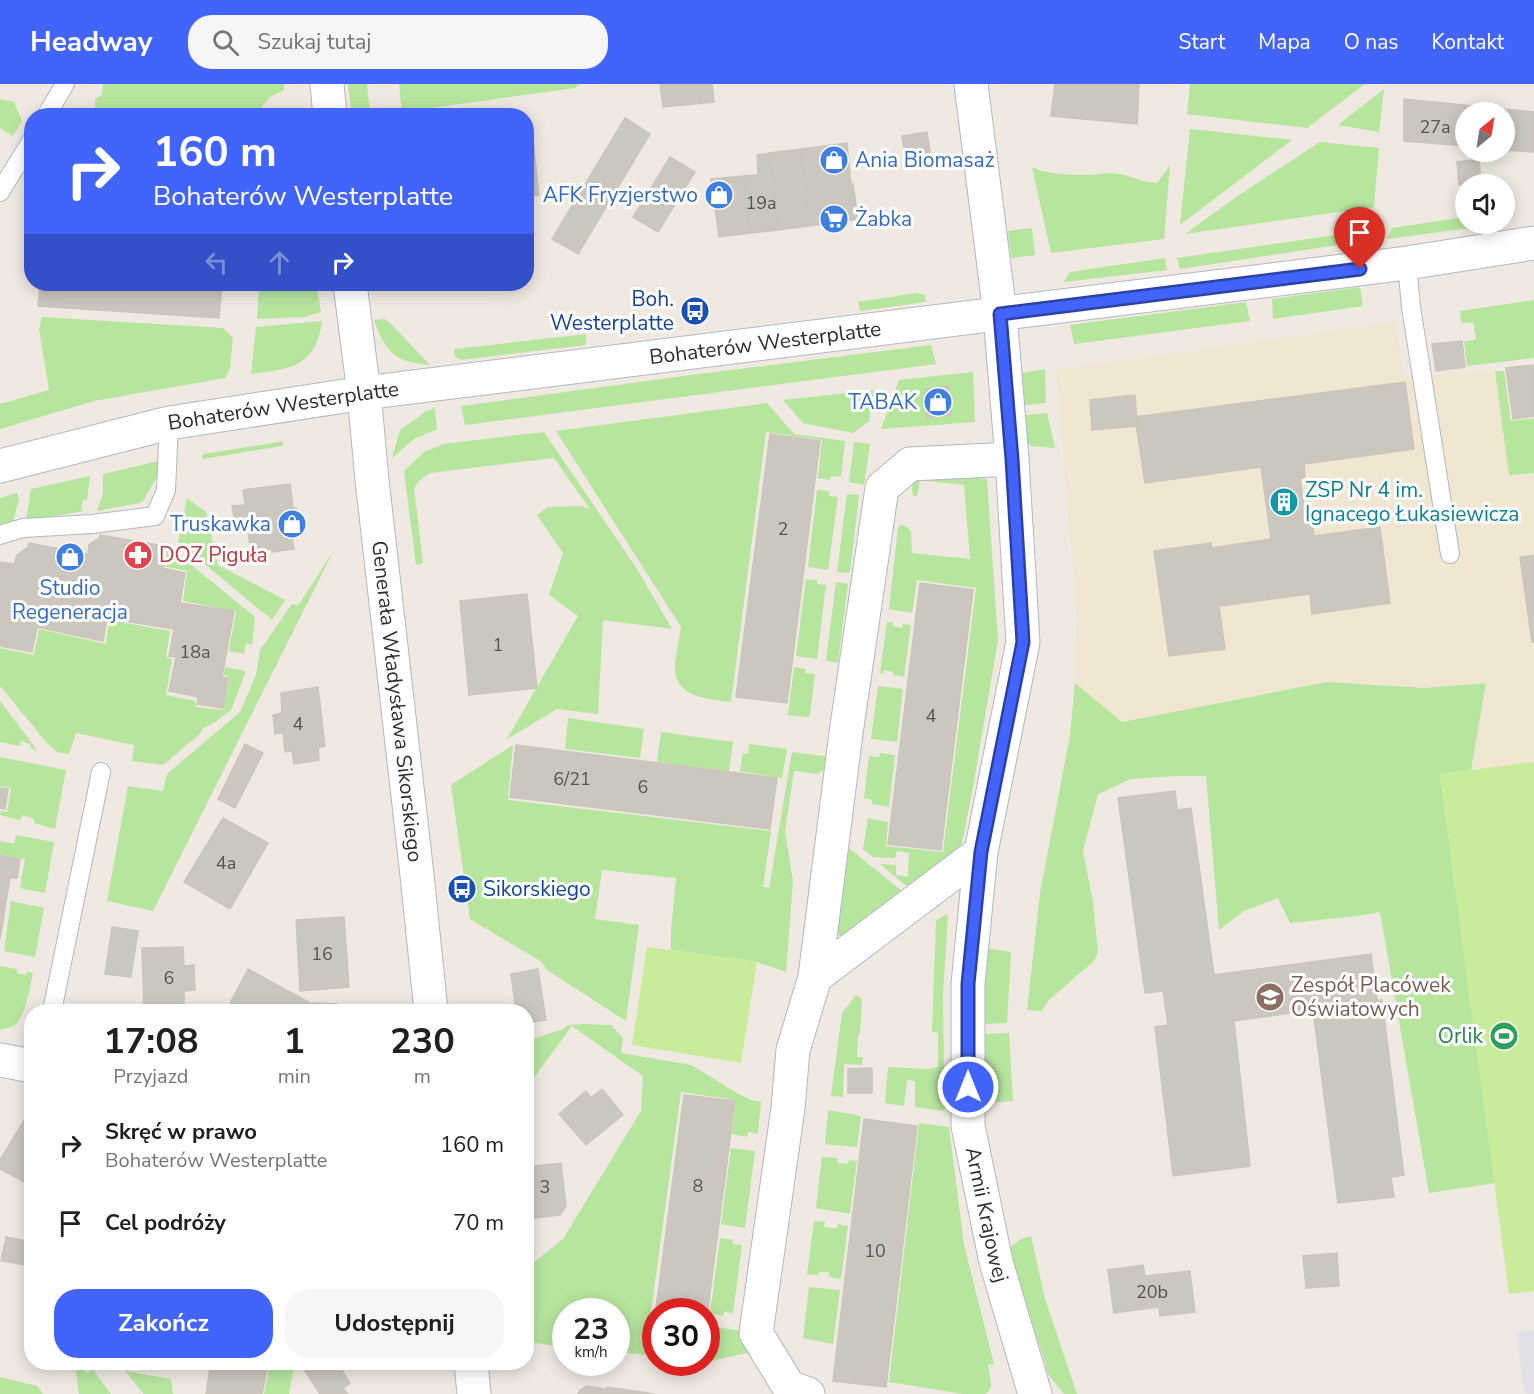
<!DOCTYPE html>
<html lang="pl">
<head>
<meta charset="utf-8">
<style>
	:root { --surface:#fff; --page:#f6f6f6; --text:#202124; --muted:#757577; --accent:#4264fb }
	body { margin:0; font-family:"Nunito Sans",sans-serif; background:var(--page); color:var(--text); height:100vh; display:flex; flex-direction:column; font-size:22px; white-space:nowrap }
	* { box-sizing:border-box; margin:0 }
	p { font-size:20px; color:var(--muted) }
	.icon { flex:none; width:33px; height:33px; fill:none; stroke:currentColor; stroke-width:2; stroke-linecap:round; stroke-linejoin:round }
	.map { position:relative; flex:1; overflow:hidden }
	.sheet { position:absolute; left:24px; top:920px; width:510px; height:366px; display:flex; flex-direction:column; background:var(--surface); border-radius:24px; box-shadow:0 3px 15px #0003 }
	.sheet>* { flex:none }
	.banner { position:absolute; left:24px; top:24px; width:510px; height:183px; border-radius:24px; box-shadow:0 3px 15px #0003; background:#4264fb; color:#fff; overflow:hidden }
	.needle { width:39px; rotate:30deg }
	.controls { position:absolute; left:1455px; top:18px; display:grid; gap:12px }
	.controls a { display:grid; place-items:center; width:60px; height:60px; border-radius:50%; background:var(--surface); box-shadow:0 3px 15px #0003; font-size:30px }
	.speed { position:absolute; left:552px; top:1214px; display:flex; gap:12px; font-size:30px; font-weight:700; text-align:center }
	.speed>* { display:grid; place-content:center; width:78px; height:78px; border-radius:50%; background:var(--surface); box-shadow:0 3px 15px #0003; line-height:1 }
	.speed small { font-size:15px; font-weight:400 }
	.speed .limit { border:9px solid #d22; background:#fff; color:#111 }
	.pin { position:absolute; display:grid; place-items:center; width:51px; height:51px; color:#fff; margin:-62px -26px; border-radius:50% 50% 50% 0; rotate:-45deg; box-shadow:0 0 6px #0007 }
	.pin .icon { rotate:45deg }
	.me { position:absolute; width:66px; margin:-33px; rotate:0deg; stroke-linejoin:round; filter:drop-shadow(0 0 4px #0008) }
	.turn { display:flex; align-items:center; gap:21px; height:126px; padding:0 30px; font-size:27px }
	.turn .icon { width:78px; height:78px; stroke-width:2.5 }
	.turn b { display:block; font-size:42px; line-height:51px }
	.lanes { display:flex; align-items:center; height:57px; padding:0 30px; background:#0003; justify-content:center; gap:30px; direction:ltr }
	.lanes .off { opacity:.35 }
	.eta { display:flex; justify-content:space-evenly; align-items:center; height:102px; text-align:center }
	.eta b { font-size:36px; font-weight:700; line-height:42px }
	.action { display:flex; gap:12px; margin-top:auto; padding:12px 30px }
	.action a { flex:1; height:69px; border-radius:24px; background:var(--accent); color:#fff; font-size:24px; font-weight:700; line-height:69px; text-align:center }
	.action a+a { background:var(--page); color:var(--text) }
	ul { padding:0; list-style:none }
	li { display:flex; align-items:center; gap:18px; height:78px; padding:0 30px }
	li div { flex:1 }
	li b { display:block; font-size:22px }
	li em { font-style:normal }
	header { display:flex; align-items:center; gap:36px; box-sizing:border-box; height:84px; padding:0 30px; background:var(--accent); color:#fff }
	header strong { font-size:28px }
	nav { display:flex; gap:33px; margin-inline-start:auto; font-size:21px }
	.search { width:420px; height:54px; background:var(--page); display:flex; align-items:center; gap:15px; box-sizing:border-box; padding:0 21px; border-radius:24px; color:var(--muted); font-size:22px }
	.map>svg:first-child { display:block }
</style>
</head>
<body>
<header>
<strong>Headway</strong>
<div class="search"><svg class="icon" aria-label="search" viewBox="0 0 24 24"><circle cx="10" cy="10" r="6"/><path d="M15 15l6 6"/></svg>Szukaj tutaj</div>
<nav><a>Start</a><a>Mapa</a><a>O nas</a><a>Kontakt</a></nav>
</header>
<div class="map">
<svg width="1534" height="1310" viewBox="0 0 1534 1310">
	<rect width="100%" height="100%" fill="#efe9e1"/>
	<!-- industrial -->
	<path fill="#e3e1e8" d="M1534,1246V1310H1525L1516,1248Z"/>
	<!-- education -->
	<path fill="#f0e6d1" d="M1396,238L1403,293L1495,287L1509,391L1534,389V678L1471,686L1486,599L1425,604L1327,598L1121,638L1075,599L1077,530L1056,286Z"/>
	<!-- green -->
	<path fill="#b6e59e" d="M103,0H284V6L270,13L255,31H58L59,30L95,28V15L102,11Z
		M348,0H367L370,31H352Z
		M399,0H580L575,4L402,28Z
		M1190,0H1365L1307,44L1187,30Z
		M1384,5L1379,48L1338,41Z
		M0,15L14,18L22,37L13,52L0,44Z
		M1190,45H1191L1292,56L1180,141Z
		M1320,58L1379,64L1374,123L1185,150L1239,111Z
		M1170,81L1164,155L1051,169L1032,83C1048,91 1070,91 1088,91C1096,91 1103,89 1111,89C1127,90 1141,98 1157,99Z
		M1465,133L1466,140H1501L1387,155L1392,144Z
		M1032,144L1035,171L1011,174L1008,147Z
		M1377,145V155L1180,185L1177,174Z
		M1165,174L1167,186L1064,198L1070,188Z
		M259,200H316L321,228L304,233L257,235Z
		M1360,203L1363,222L1273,235L1272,215Z
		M916,209L925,211L926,218L860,227L858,218Z
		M1534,216V274L1467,282L1464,258L1476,255L1473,238L1461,239L1460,227Z
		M1246,218L1250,237L1074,260L1070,241Z
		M42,233L223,244L233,254L230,285L225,294L94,317L0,345V320L49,306L39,245Z
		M385,235L391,240L430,281C395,278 386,269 374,236Z
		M322,237C321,243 320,249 318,255C307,286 279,286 251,290L256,243Z
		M586,250V261L461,276L455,273L454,265Z
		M931,261L936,280L465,341L461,322L691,291Z
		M1045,285L1046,319L1025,321L1022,289Z
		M1495,287H1504L1511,337L1534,334V389L1509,391Z
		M973,288L975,338L881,345L899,296Z
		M874,306L869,337L853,349L803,339L783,316Z
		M767,319L794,350L845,357L841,393L831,392L830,396L818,394L822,356L766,348L731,618C710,615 676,614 675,586C675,572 679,557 681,543L556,347Z
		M435,324L437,345L414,355L392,374L400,346L425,328Z
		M1047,329L1055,364L1031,362L1026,358L1025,331Z
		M544,348L637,485L672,545L603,536L598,630L557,625L507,655L578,532L549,511L563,469L537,431L548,423L581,422L590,425L554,374L430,389L419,397L414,404L423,479L416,481L404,387L424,368L443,360Z
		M284,357L282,362L203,375L202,372L204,370Z
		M854,358L870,360L864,401L849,398Z
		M163,376V382L143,417L140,419L97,427L103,409V390Z
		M90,392L87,416H83L81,425L84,427L26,437L31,405Z
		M918,394H976L987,395L998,556L973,703L962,759L957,768L910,805L880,780L896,781V791L908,793L909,769L897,767L895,774L873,773L863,765L868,734L888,738L886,762L943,768L976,504L917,496L912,529L889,525L898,444L901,441L905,442L911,447L912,469L970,475L964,401L920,396L917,413L913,411C911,403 912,400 918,394Z
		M817,406L829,407V412L838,413L828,486L808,483Z
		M17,409L19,415L13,438L0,440V414Z
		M847,410L859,411L850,489L837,488Z
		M187,414L206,428L218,481L285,516L272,536L178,458Z
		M168,462L255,533L252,561L246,559L244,570L229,567L236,527L183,517L187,487L164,482Z
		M334,466L153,827L107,817L128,702L163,707L167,690L240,628L256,591L260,566L292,520L298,522Z
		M806,495L817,496V500L826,501L817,575L796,572Z
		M836,498L848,500L838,579L827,577L826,576Z
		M109,536L170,547L166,573L172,575L166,611L195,617L196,623L223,626L229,593L224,591L225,583L246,587L231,626L215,638L202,645L200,650L163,681L132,677L134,661L76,649L69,670L57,668L47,659L0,602V564L34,571L39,545L106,560Z
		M887,538H893V542L902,544L903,540L911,541L904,593L893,591V588L884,586L883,590L880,589Z
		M794,583L806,585L805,589L815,590L810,631L808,633L788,631Z
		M1327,598L1425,604L1486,599L1471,686L1440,690L1495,1099L1429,1109L1380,828L1358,832L1290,839L1278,814L1244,827L1219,846L1206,692H1177L1131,695L1098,710L1083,767L1093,818L1098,868L1094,877L1049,916L1042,927L1027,926L1040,809L1070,651L1075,599L1122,638Z
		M878,602L903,605L897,658L871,655Z
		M0,617L37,666L30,664L31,660L21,657L20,662L0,658Z
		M568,634L644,645L640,674L565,665Z
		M661,648L733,658L729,687L657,678Z
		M749,660L787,665L782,694L740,687L743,669L748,670Z
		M513,661L508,716L771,747L763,803L769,804L792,668L832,673L829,683L817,690L794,687L785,747L793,797L786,888L757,878L671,866V846L676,794L602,786L595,835L639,841L626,937L547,886L542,878L470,835L467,813H472L469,793H464L451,701Z
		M880,669L895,671L889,723L872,720V716L864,714L869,672L879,673Z
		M0,673L66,686L55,745L34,739V735L22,731L20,736L0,731L1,727L7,728L11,704L0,702Z
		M16,751L54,758L45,809L20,804L25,775L0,770V757L14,760Z
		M844,760L904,809L847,853L840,852L834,847Z
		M11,817L44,824L35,873L4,867Z
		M946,830L948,832L943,909L944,985L946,1023L942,1027L915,1023V997L907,996L904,1022L885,1019L888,983L929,985L938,983V949L932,948L936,837Z
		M986,864L1011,868L1007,939L986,940L983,934Z
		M0,882L17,885V889L26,891L27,887L33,889C30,902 26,932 15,941C11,944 6,944 1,946H0Z
		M856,911L862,915L860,950L858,951L857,973H863L862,981L844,980L843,1013L831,1012L842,929Z
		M585,940L611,941L623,954L621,969L691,981L737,1009L751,1016L761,1018L758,1050L748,1048L747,1053L732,1050L736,1016L681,1008L645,1271L617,1268L616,1227H566L565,1263L527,1258V1184L563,1155L641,1027L643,992L572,942L527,1003V957L563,945L568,941Z
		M1009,949L1013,1017L986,1019L983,950Z
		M828,1026L861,1032L857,1063L825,1060Z
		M919,1039L949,1043L964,1161L994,1280L988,1281L991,1300L990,1306L985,1310H963L889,1298Z
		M731,1064L755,1067L745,1144L721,1140Z
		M822,1073L837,1074L838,1079L848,1080L849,1076L857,1077L850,1130L816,1124Z
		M814,1137L825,1138L824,1143L837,1145L838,1140L848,1142L841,1195L829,1193V1188H819V1191L807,1190Z
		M1031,1152L1045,1215L1077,1310H1064L1048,1290L1043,1272L1007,1168C1014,1158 1020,1155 1031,1152Z
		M720,1154L733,1156L732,1160L742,1161L733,1229L724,1228L723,1232L710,1229Z
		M809,1203L840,1206L833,1260L803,1254Z
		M708,1242L743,1247L750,1268L703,1279V1278H706Z
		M270,1278H295L289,1310H264Z
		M78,1280L86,1289L93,1286L111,1310H79L76,1288Z
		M125,1287L171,1295L173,1310H144Z
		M0,1293L37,1302L43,1310H0Z"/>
	<!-- pitch -->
	<path fill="#c9ec9a" d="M1534,678V1207L1509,1210L1440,690Z
		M647,863L757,878L741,979L632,961Z"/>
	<!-- building -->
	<path fill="#cbc7bf" stroke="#cbc5ba" stroke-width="1.5" d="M660,0H712L714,18L663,23Z
		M1055,0H1139L1137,40L1051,32Z
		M1404,15L1534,28V68L1504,66V28H1466V62L1404,57Z
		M625,34L650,50L578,170L552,155Z
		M927,48L931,73L906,76L902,52Z
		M533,56L539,111L526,113V57Z
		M847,59L851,100H853L858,135L809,142L801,65Z
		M801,65L809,142L778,146L770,69Z
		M770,69L778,146L750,149L744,92L758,91L757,71Z
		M670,73L695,88L658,148L633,133Z
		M1479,75L1481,98L1459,101L1457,78Z
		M744,92L750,149L719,153L711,95Z
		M40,200H222L219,234L38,222Z
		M1462,257L1465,283L1436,287L1432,260Z
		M1534,281V332L1513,335L1506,284Z
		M1405,298L1414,365L1304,380L1305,394H1300L1306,437H1312L1314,452L1380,443L1390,519L1312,530L1310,510L1219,522L1225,565L1169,572L1154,467L1211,459L1212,464L1271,455L1261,383L1145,399L1135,333Z
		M948,302L951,331L927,334L925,305Z
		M1135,311L1137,342L1092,346L1090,316Z
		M770,350L820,357L787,619L736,613Z
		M290,400L293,424H296L299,451L292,452L294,465L272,468V465L251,468L248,447L237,449L232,422L245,421L243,406Z
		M100,451L165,462L163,484L185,489L180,519L234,527L222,593L228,594L223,624L197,620L198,613L169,607L176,573L169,572L174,545L107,534L103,557L37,543L32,568L0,562V478L14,480L17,471L28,463L29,459L88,470L89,461L99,454Z
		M1534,471V558H1532L1520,473Z
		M920,499L973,506L941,766L888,760Z
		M527,510L537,604L469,611L460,517Z
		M318,603L325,662L318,664L319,676L294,680L292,667L285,668L283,649L275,650L273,631L282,629L281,609Z
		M245,660L263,669L235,724L218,715Z
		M516,661L777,694L770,745L510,713Z
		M0,704L8,705L5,725L0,724Z
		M1175,707L1177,726L1191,724L1214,891L1371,870L1377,916H1382L1404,1091L1391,1093L1394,1113L1338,1119L1313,926L1234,937L1250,1082L1173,1092L1155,943L1168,941L1163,907L1145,909L1118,714Z
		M223,734L268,759L230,825L184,798Z
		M0,771L20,775L17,794H10L0,855Z
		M344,833L349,903L300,907L296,836Z
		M112,843L138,847L131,893L105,890Z
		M183,863L184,882L194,881L195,906L184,907V927H144L142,864Z
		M248,885L310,919L337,920L336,927H226Z
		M538,885L546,936L526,939V927H516L511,890Z
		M872,984V1009H848V985Z
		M602,1005L623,1031L586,1061L559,1030L586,1007L591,1014Z
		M684,1011L735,1017L706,1239V1227H656V1272L650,1271Z
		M26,1033L32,1036V1102L0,1085V1076Z
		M864,1035L917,1042L886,1303L833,1297Z
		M561,1079L566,1122L560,1131L526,1135V1083Z
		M6,1153L31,1158L26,1181L1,1177Z
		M1337,1169L1339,1202L1306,1204L1303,1172Z
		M1143,1181L1145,1192L1190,1187L1195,1228L1160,1232L1159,1223L1114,1229L1108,1186Z
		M211,1278H268L262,1310H206Z
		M301,1278H337L350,1299L343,1304L348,1310H320L300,1279Z
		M587,1302L606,1305L607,1303L655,1310H578L579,1307Z"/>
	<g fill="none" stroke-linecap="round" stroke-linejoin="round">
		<!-- lane casing -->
		<g stroke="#b4b7c1" stroke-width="20">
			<path id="lane" d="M46,32L65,0
				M0,108L32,56
				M1407,179L1411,223L1450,470
				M0,451L23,444L92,440L155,432L166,406L169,339
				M52,927L101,688"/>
		</g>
		<!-- street casing -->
		<g stroke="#b4b7c1" stroke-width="35">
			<g id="street">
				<path id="s1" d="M971,0L1000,230L1012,375L1023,558L981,768L968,900V1042L996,1178L1035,1310"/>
				<path d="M815,893L981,768"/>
				<path d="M0,976L32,982"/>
				<path d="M808,1310L789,1303L756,1249L788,1024L793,966L815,893L846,649L882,404L910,380L1012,375"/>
			</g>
		</g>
		<!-- secondary casing -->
		<g stroke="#b4b7c1" stroke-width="35">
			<g id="secondary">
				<path d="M327,0L330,32"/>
				<path id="s2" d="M350,200L364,309L372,396L417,791L431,927"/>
				<path id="s3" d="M0,382L169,339L364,309L1407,179L1534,159"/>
				<path d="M471,1278L474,1310"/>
			</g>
		</g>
		<!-- lane -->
		<use href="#lane" stroke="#fff" stroke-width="18"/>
		<!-- street -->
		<use href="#street" stroke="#fff" stroke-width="33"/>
		<!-- secondary -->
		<use href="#secondary" stroke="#fff" stroke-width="33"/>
	</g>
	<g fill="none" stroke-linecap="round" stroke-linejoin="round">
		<!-- route casing -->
		<g stroke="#2b41a3" stroke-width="15">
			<path id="route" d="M968,1003V900L981,768L1023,558L1012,375L1000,230L1360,185"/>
		</g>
		<!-- route -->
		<use href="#route" stroke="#4264fb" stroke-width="10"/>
	</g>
	<!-- icons -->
	<defs>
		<g id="shop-disc" transform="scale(1.5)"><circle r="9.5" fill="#3f7fe0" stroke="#fff"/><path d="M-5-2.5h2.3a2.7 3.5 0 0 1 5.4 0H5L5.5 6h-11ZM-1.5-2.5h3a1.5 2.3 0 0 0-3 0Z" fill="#fff"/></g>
		<g id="supermarket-disc" transform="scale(1.5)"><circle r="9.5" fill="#3f7fe0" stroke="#fff"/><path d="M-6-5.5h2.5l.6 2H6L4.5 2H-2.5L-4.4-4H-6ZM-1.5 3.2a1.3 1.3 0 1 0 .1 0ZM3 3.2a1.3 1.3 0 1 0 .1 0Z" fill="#fff"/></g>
		<g id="bus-disc" transform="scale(1.5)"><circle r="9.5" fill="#1a4fb4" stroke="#fff"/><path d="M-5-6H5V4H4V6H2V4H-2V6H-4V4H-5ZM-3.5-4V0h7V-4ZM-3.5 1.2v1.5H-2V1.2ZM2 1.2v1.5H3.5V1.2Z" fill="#fff"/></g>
		<g id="building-disc" transform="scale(1.5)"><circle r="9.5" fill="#0f9aa8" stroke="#fff"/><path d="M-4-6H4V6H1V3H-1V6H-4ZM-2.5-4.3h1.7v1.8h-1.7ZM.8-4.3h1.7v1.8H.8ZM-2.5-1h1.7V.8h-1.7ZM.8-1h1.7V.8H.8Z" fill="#fff"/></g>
		<g id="pharmacy-disc" transform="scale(1.5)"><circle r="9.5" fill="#e0444e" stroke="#fff"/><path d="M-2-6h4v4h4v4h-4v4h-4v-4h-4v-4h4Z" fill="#fff"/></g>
		<g id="school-disc" transform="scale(1.5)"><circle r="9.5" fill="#8d6e63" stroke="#fff"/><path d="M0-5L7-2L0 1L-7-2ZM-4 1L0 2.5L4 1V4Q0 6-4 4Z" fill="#fff"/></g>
		<g id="stadium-disc" transform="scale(1.5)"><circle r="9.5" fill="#2e9e5b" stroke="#fff"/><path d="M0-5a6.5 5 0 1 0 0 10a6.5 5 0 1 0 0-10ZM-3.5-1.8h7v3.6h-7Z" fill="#fff"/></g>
	</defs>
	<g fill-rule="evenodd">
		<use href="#shop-disc" x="834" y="76"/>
		<use href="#shop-disc" x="719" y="111"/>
		<use href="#supermarket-disc" x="834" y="135"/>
		<use href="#bus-disc" x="695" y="227"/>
		<use href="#shop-disc" x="938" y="318"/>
		<use href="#building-disc" x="1284" y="418"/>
		<use href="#shop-disc" x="292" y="440"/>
		<use href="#pharmacy-disc" x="138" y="471"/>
		<use href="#shop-disc" x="70" y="473"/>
		<use href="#bus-disc" x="462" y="805"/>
		<use href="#school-disc" x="1270" y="913"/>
		<use href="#stadium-disc" x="1504" y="952"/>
	</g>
	<g text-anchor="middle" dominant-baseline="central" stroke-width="6" stroke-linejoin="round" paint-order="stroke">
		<!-- number labels -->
		<g font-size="18" fill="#555452">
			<text x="1435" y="43">27a</text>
			<text x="761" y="119">19a</text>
			<text x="783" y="445">2</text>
			<text x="498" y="561">1</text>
			<text x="195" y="568">18a</text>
			<text x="931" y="632">4</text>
			<text x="298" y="640">4</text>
			<text x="572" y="695">6/21</text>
			<text x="643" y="703">6</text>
			<text x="226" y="779">4a</text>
			<text x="322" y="870">16</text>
			<text x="169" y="894">6</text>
			<text x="698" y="1102">8</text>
			<text x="545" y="1103">3</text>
			<text x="875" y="1167">10</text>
			<text x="1152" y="1208">20b</text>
		</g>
		<!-- shop labels -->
		<g font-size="21" fill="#366cbe" stroke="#fff" text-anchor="end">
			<text x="855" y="76" text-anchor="start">Ania Biomasaż</text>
			<text x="698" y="111">AFK Fryzjerstwo</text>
			<text x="855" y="135" text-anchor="start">Żabka</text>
			<text x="917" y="318">TABAK</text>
			<text x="271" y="440">Truskawka</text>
			<text x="70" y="504" text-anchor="middle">Studio<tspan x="70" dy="24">Regeneracja</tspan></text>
		</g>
		<!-- transit labels -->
		<g font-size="21" fill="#164399" stroke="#fff" text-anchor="end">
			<text x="674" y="215">Boh.<tspan x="674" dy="24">Westerplatte</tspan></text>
			<text x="483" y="805" text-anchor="start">Sikorskiego</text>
		</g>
		<!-- street labels -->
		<g font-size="21" fill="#2e2e2e" stroke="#fff">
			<text stroke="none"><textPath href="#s3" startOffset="776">Bohaterów Westerplatte</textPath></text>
			<text stroke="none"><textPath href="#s3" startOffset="290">Bohaterów Westerplatte</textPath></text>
			<text stroke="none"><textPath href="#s2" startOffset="420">Generała Władysława Sikorskiego</textPath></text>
			<text stroke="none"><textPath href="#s1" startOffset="1140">Armii Krajowej</textPath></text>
		</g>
		<!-- culture labels -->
		<g font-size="21" fill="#0d838f" stroke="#fff" text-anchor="start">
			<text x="1305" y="406">ZSP Nr 4 im.<tspan x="1305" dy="24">Ignacego Łukasiewicza</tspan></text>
		</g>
		<!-- health labels -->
		<g font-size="21" fill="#be3a42" stroke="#fff" text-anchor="start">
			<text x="159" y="471">DOZ Piguła</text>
		</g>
		<!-- education labels -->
		<g font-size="21" fill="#785e54" stroke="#fff" text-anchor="start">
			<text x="1291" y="901">Zespół Placówek<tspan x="1291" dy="24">Oświatowych</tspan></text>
		</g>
		<!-- leisure labels -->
		<g font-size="21" fill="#27864d" stroke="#fff" text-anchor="end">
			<text x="1483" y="952">Orlik</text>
		</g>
	</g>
</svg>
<div class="controls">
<a><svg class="needle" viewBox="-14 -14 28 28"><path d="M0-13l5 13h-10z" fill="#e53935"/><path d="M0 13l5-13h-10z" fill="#757577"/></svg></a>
<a><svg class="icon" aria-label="sound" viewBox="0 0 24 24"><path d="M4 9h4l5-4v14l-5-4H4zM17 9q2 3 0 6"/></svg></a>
</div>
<div class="speed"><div>23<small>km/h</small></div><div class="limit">30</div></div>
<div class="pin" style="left:1360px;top:185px;background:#d93025"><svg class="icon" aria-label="arrive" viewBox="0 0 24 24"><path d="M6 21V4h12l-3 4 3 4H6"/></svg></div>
<svg class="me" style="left:968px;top:1003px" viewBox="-20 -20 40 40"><circle r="17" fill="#4264fb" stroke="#fff" stroke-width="3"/><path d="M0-11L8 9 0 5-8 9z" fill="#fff"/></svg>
<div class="banner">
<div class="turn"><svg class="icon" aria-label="right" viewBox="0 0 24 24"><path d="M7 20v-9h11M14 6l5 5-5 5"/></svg><div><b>160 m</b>Bohaterów Westerplatte</div></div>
<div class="lanes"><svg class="icon off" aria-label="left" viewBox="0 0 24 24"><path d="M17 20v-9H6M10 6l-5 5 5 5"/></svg><svg class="icon off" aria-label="ahead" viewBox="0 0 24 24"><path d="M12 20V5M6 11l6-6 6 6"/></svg><svg class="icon" aria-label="right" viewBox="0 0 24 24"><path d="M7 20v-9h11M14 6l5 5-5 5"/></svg></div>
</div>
<section class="sheet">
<div class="eta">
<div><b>17:08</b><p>Przyjazd</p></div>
<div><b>1</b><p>min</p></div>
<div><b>230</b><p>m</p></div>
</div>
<ul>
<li><svg class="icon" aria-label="right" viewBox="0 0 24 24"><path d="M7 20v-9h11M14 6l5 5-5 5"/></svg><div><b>Skręć w prawo</b><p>Bohaterów Westerplatte</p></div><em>160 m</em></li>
<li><svg class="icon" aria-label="arrive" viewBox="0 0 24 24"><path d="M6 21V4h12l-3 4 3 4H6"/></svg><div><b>Cel podróży</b></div><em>70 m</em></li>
</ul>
<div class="action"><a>Zakończ</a><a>Udostępnij</a></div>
</section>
</div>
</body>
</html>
